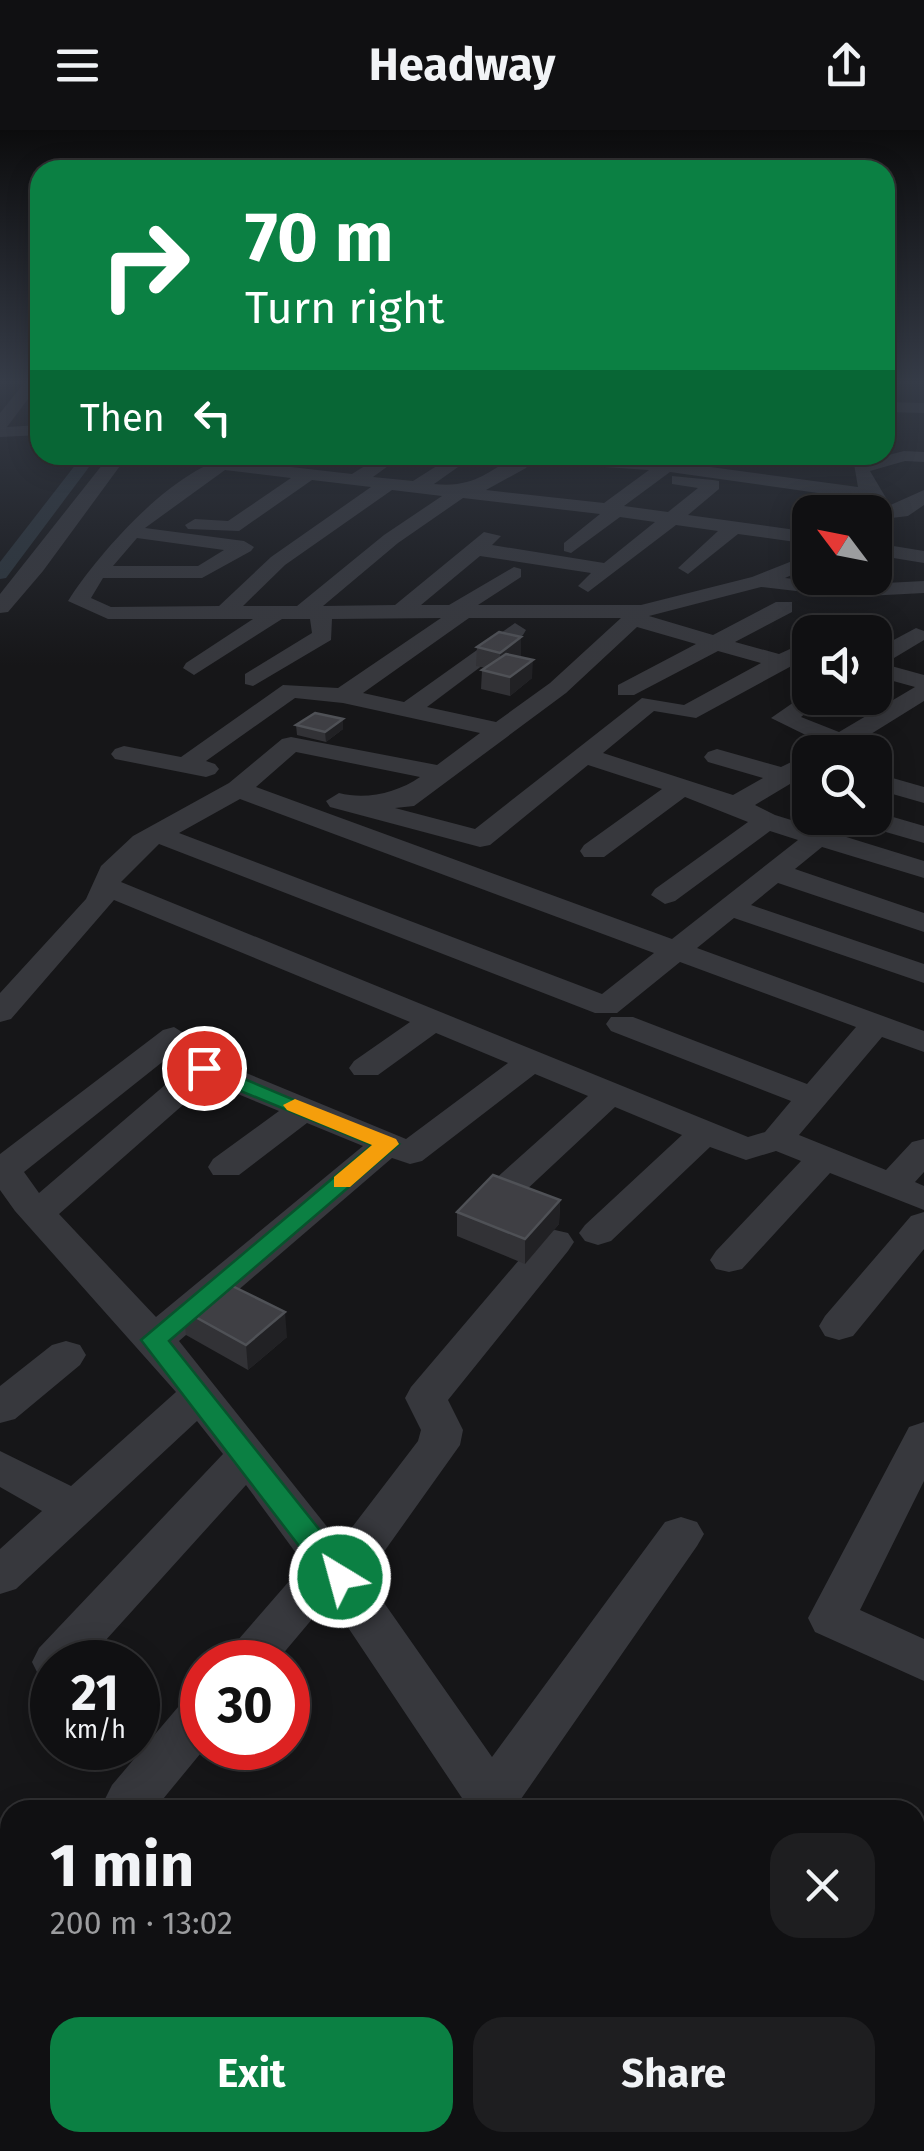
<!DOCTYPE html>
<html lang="en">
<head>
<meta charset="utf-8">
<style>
	:root { --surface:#101012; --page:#1e1e20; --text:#f1f3f6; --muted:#9c9d9f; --line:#303032; --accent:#0b8043 }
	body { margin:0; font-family:"Fira Sans",sans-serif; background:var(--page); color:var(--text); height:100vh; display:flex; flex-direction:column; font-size:38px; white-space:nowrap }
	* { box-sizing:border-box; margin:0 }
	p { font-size:32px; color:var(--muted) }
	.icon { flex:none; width:55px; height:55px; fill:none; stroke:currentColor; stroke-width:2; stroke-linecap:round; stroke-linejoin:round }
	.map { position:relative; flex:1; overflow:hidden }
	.details { position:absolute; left:0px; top:1670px; width:925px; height:352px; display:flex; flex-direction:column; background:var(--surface); border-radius:30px 30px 0 0; box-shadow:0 5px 25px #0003,0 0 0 2px var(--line) }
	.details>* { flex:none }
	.top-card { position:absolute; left:30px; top:30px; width:865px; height:305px; border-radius:30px; box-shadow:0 5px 25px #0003,0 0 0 2px var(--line); background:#0b8043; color:#fff; overflow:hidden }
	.needle { width:65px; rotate:302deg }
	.tools { position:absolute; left:792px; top:365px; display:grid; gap:20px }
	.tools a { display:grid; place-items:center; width:100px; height:100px; border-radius:20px; background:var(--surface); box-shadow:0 5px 25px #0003,0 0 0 2px var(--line); font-size:50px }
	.speed { position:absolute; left:30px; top:1510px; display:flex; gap:20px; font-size:50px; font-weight:700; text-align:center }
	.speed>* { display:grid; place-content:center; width:130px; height:130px; border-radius:50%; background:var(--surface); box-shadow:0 5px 25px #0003,0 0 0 2px var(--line); line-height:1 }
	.speed small { font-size:25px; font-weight:400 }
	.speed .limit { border:15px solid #d22; background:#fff; color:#111 }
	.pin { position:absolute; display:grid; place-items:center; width:85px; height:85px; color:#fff; margin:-42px; border:5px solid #fff; border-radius:50%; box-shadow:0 2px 10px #0007 }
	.me { position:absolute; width:110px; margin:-55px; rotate:323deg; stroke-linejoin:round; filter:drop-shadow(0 0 8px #0008) }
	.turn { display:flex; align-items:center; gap:35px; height:210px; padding:0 50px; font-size:45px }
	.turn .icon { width:130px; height:130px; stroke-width:2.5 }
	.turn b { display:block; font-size:70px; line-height:85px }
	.then { display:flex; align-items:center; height:95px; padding:0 50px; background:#0003; gap:20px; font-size:38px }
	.round { display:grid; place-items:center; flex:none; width:105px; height:105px; border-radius:30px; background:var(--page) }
	.overview { display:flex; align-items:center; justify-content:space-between; height:170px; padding:0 50px }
	h1 { font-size:60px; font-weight:700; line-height:75px }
	.cta { display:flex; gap:20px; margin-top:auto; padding:20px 50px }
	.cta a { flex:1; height:115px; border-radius:30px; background:var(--accent); color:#fff; font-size:40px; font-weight:700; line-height:115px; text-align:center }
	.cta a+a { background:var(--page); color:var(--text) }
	header { display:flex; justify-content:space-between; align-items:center; height:130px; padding:0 50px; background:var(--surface); font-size:45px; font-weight:700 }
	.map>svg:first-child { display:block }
</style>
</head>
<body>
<header><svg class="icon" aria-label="menu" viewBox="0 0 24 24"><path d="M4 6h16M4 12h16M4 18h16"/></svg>Headway<svg class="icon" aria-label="share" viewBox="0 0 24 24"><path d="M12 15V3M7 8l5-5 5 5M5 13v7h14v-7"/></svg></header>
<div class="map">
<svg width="924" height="2021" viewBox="0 0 924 2021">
	<rect width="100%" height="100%" fill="#161618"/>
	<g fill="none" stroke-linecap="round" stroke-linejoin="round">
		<!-- canal -->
		<path fill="#2c353c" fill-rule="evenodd" d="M83,325H98L6,448L0,449V432Z"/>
		<!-- minor -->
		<path fill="#37383d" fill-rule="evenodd" d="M24,253H40L7,297L40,295V305L0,307V283Z
			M885,272L924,273V283L885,282Z
			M904,321L924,322V332L905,331L870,341L889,373L886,377L924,360V375L908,386L875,390V382H867V370L670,342L624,376L668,382L698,358L672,354V346L713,350L719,351V359L688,385L810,402V414L738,404L688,444L678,438L718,401L676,395L588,462L578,456L591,443L480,426L421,475H449L514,437L521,439V447L478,475H641L752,447L810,424V437L785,448L847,455L924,451V463L847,467L761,457L649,486L713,505L776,472H792V482L735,512L779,524L810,510V526L696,588L654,581L603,623L733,665L763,648L708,632L704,627L708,622L717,619L781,637L810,623V642L755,675L775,685L924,731V748L822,717L795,739L924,783V802L778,753L751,775L924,834V853L734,788L697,818L924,901V922L882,907L799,1005L886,1040L912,1012L924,1009V1042L915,1052L924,1056V1080L830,1043L742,1139L729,1142L716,1139L710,1130L716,1121L801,1031L776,1021L746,1030L710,1017L611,1111L598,1115L585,1111L579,1103L585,1095L682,1005L615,977L509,1076H483L478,1068L483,1060L588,966L535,944L422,1031L410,1034L392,1028L179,1211L340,1413L418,1311L421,1300L405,1268L411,1257L542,1103L555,1100L568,1103L574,1112L568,1121L448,1270L463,1300L460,1315L366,1447L492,1627L665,1392L681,1387L697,1392L704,1404L697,1416L521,1669L526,1680H470L329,1469L276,1532H224L231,1518L304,1434L246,1355L86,1532H52V1551L39,1546L32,1532L39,1518L223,1324L197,1291L16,1459L0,1464V1419L42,1381L0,1357V1321L71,1356L176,1262L15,1081L0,1060V1024L163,900L174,897L190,907L185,914L24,1042L39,1063L193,931H217L406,1009L508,933L436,903L378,945H354L349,938L354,931L410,892L114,770L11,889L0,892V863L86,769L101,736L133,706L229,653L282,609L291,607L437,635L480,603L343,573L295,568L206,631L215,634L219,639L215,644L206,647L115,629L111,624L115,619L124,616L181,627L283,555L338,558L441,488L332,489L331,510L253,556L245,554V544L312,503L310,489H282L194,545L183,538L186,533L253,489H108L68,471C99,422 184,325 245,325L238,331L352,344L382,325H403L373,347L413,351L454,325H475L434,354C488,360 496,325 534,325L526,338L486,360L604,373L649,340L560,334L554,333V325L666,331L858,357L854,334ZM225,340L291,348L228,391L195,389L185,395L188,399L239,401L312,350L371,357L271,427L219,476L111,477L91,468L103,448H202L251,421L254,417L244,411L145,398ZM392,360L442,366L384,405L297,476H243L285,435ZM463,368L600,384L564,413V421L571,423L620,387L655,392L604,433L492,415L501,406L484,402L395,475L323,476L398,413ZM137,408L224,420L198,436H113ZM469,488H621L550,553L496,592L427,577L523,505L526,500L515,493L404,572L363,563ZM637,497L696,514L618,555V565H634L718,521L761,533L684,575L642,568L475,699L395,678L414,676L566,563ZM296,622L420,647C397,663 366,670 339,663L326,671L330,677L480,717L490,715L588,635L662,659L584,715L580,721L584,727H604L685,667L748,692L655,759L651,765L665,774L675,771L770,701L798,710L672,809L256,657ZM240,669L654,823L602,864L179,703ZM159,714L595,883H617L680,832L856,897L807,954L633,887H611L606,894L611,901L791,971L765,1002L748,1007L121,752ZM209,952L279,981L213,1029L208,1037L213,1045H239L307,993L363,1016L156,1187L59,1084Z
			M110,325H128L43,441L8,482L0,483V464Z
			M875,413L924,421V433L875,425Z
			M858,484L869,491C858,505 842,503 826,502Z
			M916,498L924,501V510L884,534L924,545V571L850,617L841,622H812L822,613L771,588L810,561V568H824L801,587L839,602L915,557L875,546V520Z
			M875,643L924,657V673L875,659Z
			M876,682L924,696V713L858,694L854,688H875Z
			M924,1082V1119L853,1206L839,1210L825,1206L819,1196L825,1186L911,1086Z
			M66,1211L80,1215L86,1225L80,1235L15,1289L0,1293V1256L52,1215Z
			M924,1292V1351L860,1480L924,1509V1551L815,1502L808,1488L909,1297Z
			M202,1564L205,1618L154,1680H108L104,1671L112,1655L184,1570Z
			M915,1740H924V1790H915Z"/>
	</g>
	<!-- wall -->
	<path fill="#323236" d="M521,507V525L519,527L532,548L510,566L481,559L482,540L486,538L476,536L477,517Z
		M296,595L343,599L326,612L297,605Z
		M560,1070L559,1094L525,1134L457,1106V1082Z
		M183,1180L287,1207L248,1240L186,1205Z"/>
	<!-- shaded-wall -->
	<path fill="#212124" d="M521,507V525L500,541V523Z
		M533,530L532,548L510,566V547Z
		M343,589V599L326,612L325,602Z
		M560,1070L559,1094L525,1134V1109Z
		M285,1182L287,1207L248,1240L246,1215Z"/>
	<!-- building -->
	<path fill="#3f3f44" stroke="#4f5156" stroke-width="2.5" d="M499,502L521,507L500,523L477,517Z
		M506,524L533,530L510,547L482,540Z
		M315,583L343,589L325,602L296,595Z
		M493,1045L560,1070L525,1109L457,1082Z
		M220,1150L285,1182L246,1215L183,1180Z"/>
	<!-- sky -->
	<linearGradient id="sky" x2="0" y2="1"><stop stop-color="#0c0c0d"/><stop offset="0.47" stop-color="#363c48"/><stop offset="1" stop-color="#363c48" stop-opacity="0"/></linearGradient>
	<rect width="924" height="536" fill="url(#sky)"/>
	<!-- route -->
	<path fill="#0b8043" stroke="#07532c" stroke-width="2.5" d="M204,932L399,1014L169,1211L350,1438L355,1447L350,1455H329L141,1210L372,1015L197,943V934Z"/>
	<!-- slow -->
	<path fill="#f59e0b" d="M295,969L396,1009L399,1014L350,1057H334V1047L372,1015L287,980L283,975Z"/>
</svg>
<div class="tools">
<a><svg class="needle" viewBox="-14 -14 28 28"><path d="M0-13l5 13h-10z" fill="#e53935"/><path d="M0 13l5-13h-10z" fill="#9c9d9f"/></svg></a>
<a><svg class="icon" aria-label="sound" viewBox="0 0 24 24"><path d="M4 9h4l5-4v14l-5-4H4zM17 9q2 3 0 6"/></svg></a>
<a><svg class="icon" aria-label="search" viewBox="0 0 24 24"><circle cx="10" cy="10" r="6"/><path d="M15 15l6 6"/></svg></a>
</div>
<div class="speed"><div>21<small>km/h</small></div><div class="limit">30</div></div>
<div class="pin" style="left:204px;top:938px;background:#d93025"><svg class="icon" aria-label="arrive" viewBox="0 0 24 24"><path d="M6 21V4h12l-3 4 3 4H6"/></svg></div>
<svg class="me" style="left:340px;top:1447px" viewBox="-20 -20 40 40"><circle r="17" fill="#0b8043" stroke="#fff" stroke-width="3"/><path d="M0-11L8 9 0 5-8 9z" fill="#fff"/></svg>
<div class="top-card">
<div class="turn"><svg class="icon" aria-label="right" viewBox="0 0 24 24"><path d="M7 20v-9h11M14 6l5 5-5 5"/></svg><div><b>70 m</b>Turn right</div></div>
<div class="then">Then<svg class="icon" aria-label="left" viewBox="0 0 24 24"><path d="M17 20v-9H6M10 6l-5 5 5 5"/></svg></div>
</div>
<section class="details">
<div class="overview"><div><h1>1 min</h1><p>200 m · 13:02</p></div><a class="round"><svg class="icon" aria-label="close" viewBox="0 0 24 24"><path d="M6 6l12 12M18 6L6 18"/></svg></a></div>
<div class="cta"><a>Exit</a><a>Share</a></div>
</section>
</div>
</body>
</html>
